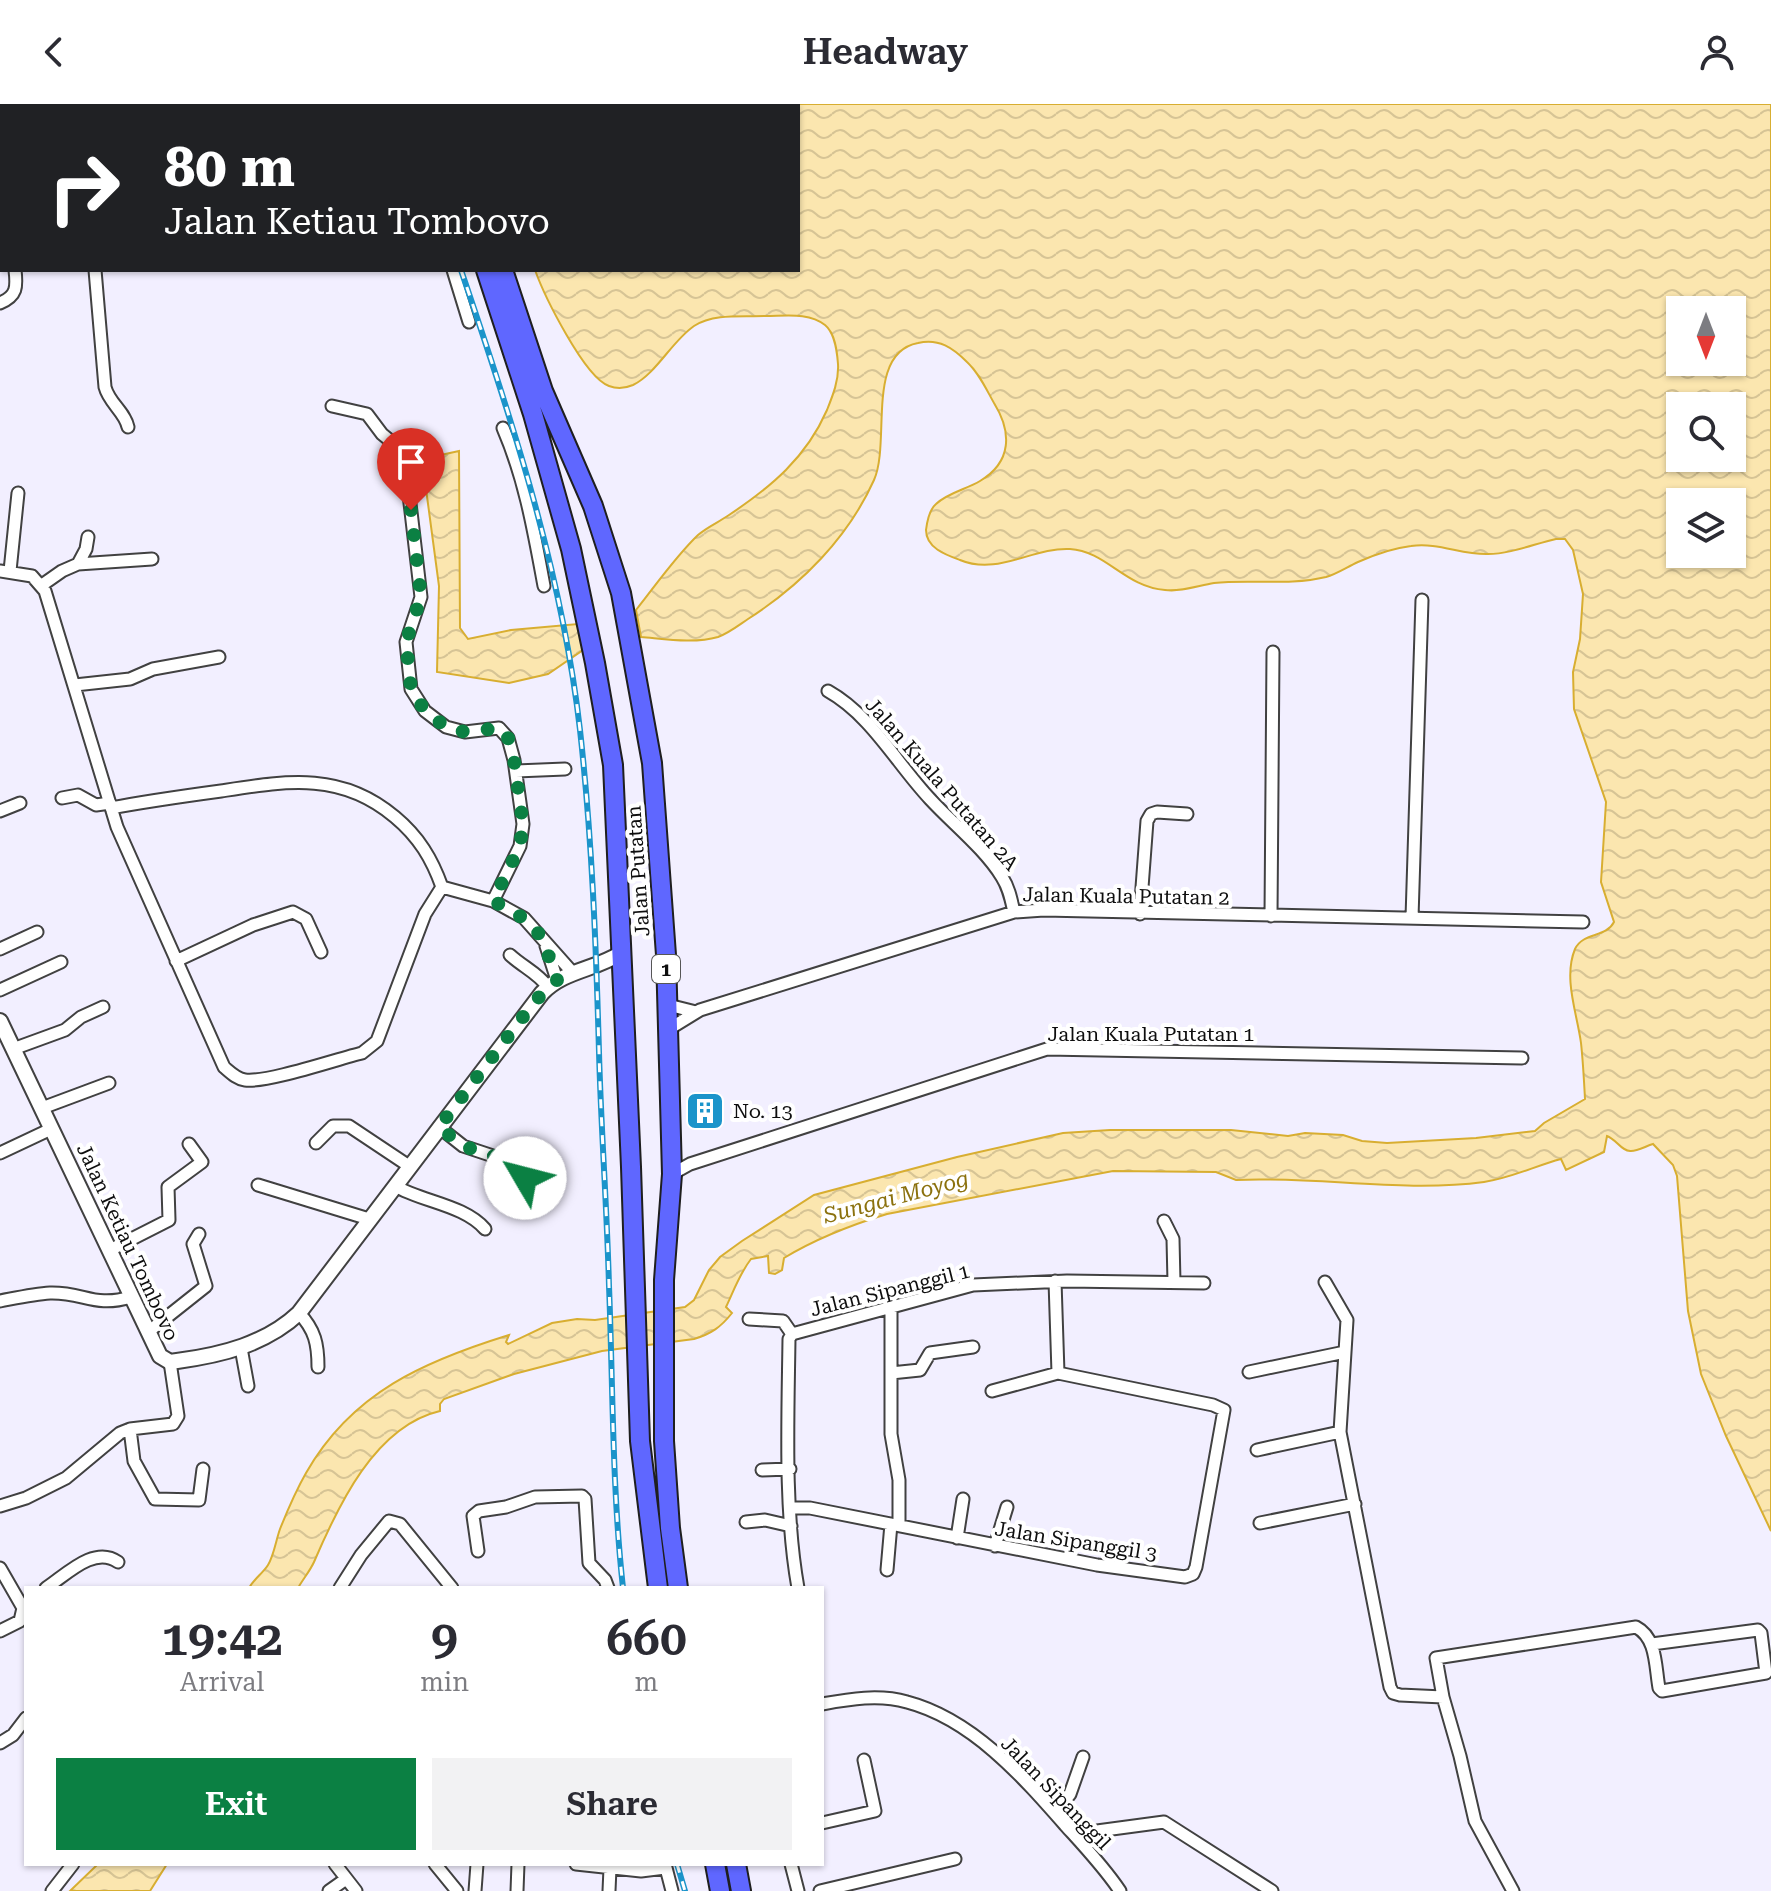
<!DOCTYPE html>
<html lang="en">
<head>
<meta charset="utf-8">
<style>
	:root { --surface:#fff; --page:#f2f2f3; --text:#2b2b33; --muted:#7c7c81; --accent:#0b8043 }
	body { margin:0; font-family:"Roboto Serif",serif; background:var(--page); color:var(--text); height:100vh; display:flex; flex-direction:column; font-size:30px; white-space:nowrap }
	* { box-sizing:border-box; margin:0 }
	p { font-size:26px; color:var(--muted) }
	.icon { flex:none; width:44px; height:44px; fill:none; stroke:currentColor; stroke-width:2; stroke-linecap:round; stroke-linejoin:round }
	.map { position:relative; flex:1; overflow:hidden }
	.sheet { position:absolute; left:24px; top:1482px; width:800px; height:280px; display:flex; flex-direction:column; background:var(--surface); border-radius:0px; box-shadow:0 2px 6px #0004 }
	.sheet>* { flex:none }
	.top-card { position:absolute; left:0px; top:0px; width:800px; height:168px; box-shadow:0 2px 6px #0004; background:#202124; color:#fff; overflow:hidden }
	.needle { width:52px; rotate:180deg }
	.fabs { position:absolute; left:1666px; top:192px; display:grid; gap:16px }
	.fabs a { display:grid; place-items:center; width:80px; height:80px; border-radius:0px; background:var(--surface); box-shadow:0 2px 6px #0004; font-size:40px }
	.pin { position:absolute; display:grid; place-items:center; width:68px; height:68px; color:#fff; margin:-82px -34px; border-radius:50% 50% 50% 0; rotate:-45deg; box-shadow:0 0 8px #0007 }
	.pin .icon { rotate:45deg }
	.me { position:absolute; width:88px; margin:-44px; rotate:307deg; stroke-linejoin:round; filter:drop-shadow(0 0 6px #0008) }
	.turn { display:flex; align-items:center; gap:28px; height:168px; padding:0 32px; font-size:36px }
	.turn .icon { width:104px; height:104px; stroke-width:2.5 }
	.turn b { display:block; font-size:56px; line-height:68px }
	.eta { display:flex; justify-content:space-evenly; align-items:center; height:136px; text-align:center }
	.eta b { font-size:48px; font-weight:600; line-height:56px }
	.primary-button { display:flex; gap:16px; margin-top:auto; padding:16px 32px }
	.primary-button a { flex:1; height:92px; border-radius:0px; background:var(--accent); color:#fff; font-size:32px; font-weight:600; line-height:92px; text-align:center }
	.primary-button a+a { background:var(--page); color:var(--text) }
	header { display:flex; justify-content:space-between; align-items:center; height:104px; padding:0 32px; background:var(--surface); font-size:36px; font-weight:600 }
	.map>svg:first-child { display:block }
</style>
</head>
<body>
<header><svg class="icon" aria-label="back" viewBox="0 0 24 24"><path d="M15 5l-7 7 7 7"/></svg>Headway<svg class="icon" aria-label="person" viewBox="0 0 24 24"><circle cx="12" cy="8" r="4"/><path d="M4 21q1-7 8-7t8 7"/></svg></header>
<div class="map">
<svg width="1771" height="1787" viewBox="0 0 1771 1787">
	<defs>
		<pattern id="water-waves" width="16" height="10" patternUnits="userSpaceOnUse" patternTransform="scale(2)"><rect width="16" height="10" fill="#fbe6af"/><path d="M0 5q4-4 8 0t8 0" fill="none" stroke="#d6c495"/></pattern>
	</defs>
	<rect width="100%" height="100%" fill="#f2efff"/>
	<!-- water -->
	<path fill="url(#water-waves)" stroke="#d8ae31" stroke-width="2" fill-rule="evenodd" d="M480,0H1771V1427L1726,1332L1701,1270L1688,1207L1677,1072L1673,1061L1653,1040C1646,1042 1638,1047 1631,1047C1622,1048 1616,1035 1607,1032L1604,1048L1566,1066L1561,1055C1535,1062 1511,1074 1484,1078C1402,1089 1319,1072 1236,1076L1216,1068L1113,1067L887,1110C851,1121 817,1134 784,1154L782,1166L775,1170L769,1169L768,1152L751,1155C740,1169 734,1186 726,1203L732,1209C721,1223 711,1230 694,1235L602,1247L514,1270L444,1295L440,1300V1307C375,1322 338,1402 314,1458C310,1467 303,1475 298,1484H249C254,1475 263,1469 268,1461C274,1451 276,1436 280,1425C286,1410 298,1383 306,1369C352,1288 425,1257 509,1231L506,1238L508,1240L552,1219L577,1215L595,1216L685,1203L694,1196L709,1166L720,1153L742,1137L814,1091L957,1053L1063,1029L1110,1026H1231L1288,1032L1305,1029L1343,1031L1362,1037L1387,1039L1476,1034L1535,1027L1544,1019L1585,995C1584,976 1583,957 1581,939C1577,909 1563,874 1575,845C1583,828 1606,834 1614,818L1601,778L1606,698L1574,605L1573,568L1580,535L1583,490L1573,446L1565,435H1556C1534,440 1510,450 1488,450C1462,451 1438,438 1411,442C1393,444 1374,451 1358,458C1347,463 1337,470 1326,473C1289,482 1250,475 1214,479C1197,482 1181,488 1165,486C1125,483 1106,447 1070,445C1033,443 998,472 960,456C946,451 926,444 926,426C927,418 930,405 936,400C947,389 967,385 980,377C1012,358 1012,328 994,299C986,285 979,269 967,258C953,244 939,234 918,239C865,249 891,338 874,376C848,434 801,481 748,515C739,521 729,529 718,533C694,540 665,535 641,533L636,506C656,481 675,453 698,431C707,423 719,418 729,411C771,383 806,354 827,306C833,291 839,276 838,260C837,247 835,229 825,221C809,208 785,212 766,212C743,213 714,209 694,222C672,237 656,270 633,281C626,284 617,285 609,282C584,273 544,191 535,166H798V2ZM1680,206H1732V258H1680ZM1680,302H1732V354H1680ZM1680,398H1732V450H1680Z
		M459,347L460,524L468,535L511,526L578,520L583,546L548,570L509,579L437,568L439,482L422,355Z
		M98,1760H167L150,1787H70Z"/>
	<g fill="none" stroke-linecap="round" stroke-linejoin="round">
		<!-- minor casing -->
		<g stroke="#414141" stroke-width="15">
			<path id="minor" d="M99,0L103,2
				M402,0L403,2
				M0,69L2,75
				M95,166L105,283C109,299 125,308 128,323
				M453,166L469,218
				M0,199C17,192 17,183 15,166
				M332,302L367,310L382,330L404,348L421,493L406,538L411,585L425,607L446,623L465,628L499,624L508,634L514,656L523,720L520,742L493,797
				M503,324C525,375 534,428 544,482
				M78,460L152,455
				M0,467L32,472L45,487L117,723L224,963C231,969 237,975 245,976C267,979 337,955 362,949L377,937L425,810L442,783
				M10,467L18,389
				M42,481L62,467L78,460L86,445L88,433
				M75,581L130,575L153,565L219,553
				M828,587C871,611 897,660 930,695C953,720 984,744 1002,773C1009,784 1011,795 1014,808
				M516,667L565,665
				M62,694L78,691L96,701L110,699
				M111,704C148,697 184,692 221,687C286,677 341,667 395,713C419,733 432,755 442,783
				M0,707L20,699
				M442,783L493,797L524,814L572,868
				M1140,810L1147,717L1151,710L1157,708L1187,710
				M1271,812L1273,548
				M1412,814L1422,496
				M546,842L557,876
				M0,845L37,828
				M510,851C523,863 538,869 548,883
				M176,857L253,821L293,808L306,815L321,848
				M0,886L61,858
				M668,901L696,908
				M669,925L700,906L1014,808L1044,806L1583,818
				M13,945L65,926L81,913L103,903
				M42,1004L109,979
				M439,1023L463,1042L508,1057L525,1074
				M316,1039L333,1022H349L409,1062
				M0,1049L51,1025
				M672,1070L690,1060L1047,945L1522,954
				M258,1081L369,1115
				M395,1082C423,1098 464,1101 485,1125
				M1164,1117L1173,1135L1174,1178
				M110,1146L169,1116L168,1083L202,1058L189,1040
				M1325,1178L1347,1216L1340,1328L1390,1583L1393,1589L1400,1591L1443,1593
				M0,1197C16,1194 34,1190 50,1189C84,1188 94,1204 131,1193
				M891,1204V1330L899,1376V1421
				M299,1209C315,1226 318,1240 318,1263
				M749,1215L783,1217L792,1230
				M148,1228L206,1182L193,1140L199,1130
				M792,1230L973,1181L1067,1177L1204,1179
				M792,1230L789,1235C788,1314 784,1406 798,1484
				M241,1244L248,1282
				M1249,1268L1345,1248
				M891,1269L920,1266L930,1249L973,1243
				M992,1287L1058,1269
				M130,1325L134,1357L155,1395L199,1396L203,1365
				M1257,1346L1340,1328
				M762,1366L790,1365
				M0,1402L26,1394L66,1374L120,1329L130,1325L173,1320L178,1312L170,1258
				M791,1404H810L1097,1461L1185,1473L1193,1470L1196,1463L1224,1306L1213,1301L1058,1269L1055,1177
				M746,1418L765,1416L791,1422
				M1260,1419L1355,1400
				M957,1434L963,1395
				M995,1442L1007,1403
				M478,1447L473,1412L479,1407L506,1403L535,1393L582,1392L585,1395L589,1459L605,1476L608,1484
				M0,1464L23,1504L20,1517L0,1527
				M887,1466L891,1420
				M46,1484C66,1471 94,1441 118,1458
				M340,1484L361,1451L389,1417L400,1420L452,1484
				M822,1600C850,1595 879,1590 907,1598C972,1615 1022,1672 1065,1721C1084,1742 1104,1763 1120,1787
				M0,1639L13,1631L26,1614
				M1055,1709L1070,1690L1083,1653
				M822,1719L875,1707L864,1656
				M1079,1736L1097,1727L1164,1718L1272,1787
				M335,1760L356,1787
				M435,1760L457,1787
				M576,1760L641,1767L665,1764
				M665,1760L672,1787
				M791,1760L798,1787
				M52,1787L73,1760
				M329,1787L346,1775
				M475,1787L477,1760
				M517,1787L518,1760
				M609,1787L610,1764
				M820,1787L955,1755
				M1513,1787L1475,1717L1460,1652L1443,1593L1436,1554L1636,1523C1657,1534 1655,1562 1659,1584L1662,1587L1766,1569L1761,1529L1758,1526L1652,1540"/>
		</g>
		<!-- tertiary casing -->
		<g stroke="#414141" stroke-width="18">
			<path id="tertiary" d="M0,917L160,1252L170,1258L177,1257C222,1251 266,1240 299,1209L542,889C564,866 595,866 621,849"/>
		</g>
		<!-- trunk casing -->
		<g stroke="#1f1f1f" stroke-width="22">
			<path id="trunk" d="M431,0V2
				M448,0V2
				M486,166L533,310L571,445L595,559L613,661L631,1063L640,1337L658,1484
				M503,166L543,287L593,402L621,489L652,659L666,851L672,1070L664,1176V1337L670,1424L678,1484
				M715,1760L720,1787
				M736,1760L741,1787"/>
		</g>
		<!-- minor -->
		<use href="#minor" stroke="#fff" stroke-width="11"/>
		<!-- tertiary -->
		<use href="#tertiary" stroke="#fff" stroke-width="14"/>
		<!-- trunk -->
		<use href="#trunk" stroke="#5f67ff" stroke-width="18"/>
		<!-- rail casing -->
		<g stroke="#1b94ca" stroke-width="6">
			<path id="rail" d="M407,0L408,2
				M461,166C512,316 562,468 580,626C592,734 596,840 599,948C601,1026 607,1104 609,1182C613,1283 612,1384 623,1484
				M677,1760L685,1787"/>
		</g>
		<!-- rail -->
		<use href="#rail" stroke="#fff" stroke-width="3" stroke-dasharray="9" stroke-linecap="butt"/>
	</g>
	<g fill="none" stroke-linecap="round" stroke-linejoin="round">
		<!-- route -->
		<path stroke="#0b8043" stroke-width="14" stroke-dasharray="0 25.2" d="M411,406L421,493L406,538L411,585L425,607L446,623L465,628L499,624L508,634L514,656L523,720L520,742L493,797C543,823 539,826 557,876L535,897L439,1023L463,1042L508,1057L525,1074"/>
	</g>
	<!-- icons -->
	<defs>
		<g id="building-square" transform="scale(2)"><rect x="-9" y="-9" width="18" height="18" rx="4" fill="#1b94ca" stroke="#fff"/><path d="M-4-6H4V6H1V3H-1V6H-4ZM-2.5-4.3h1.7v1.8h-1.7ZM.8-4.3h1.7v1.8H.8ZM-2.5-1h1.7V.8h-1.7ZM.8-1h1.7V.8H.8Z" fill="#fff"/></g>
	</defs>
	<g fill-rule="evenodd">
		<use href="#building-square" x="705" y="1007"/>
	</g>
	<g text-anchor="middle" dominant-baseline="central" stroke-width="8" stroke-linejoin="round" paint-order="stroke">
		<!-- shield labels -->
		<rect fill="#fff" stroke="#565656" stroke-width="2" x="652" y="851" width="28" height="28" rx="6"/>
		<g font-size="18" font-weight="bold" fill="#0e0e0e">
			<text x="666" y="865">1</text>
		</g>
		<!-- street labels -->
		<g font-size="20" fill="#0e0e0e" stroke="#fff">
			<text transform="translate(942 680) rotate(49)">Jalan Kuala Putatan 2A</text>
			<text transform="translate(638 767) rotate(-94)">Jalan Putatan</text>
			<text transform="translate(1126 792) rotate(1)">Jalan Kuala Putatan 2</text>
			<text x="1151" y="930">Jalan Kuala Putatan 1</text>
			<text transform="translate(128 1138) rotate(65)">Jalan Ketiau Tombovo</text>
			<text transform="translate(890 1186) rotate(-14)">Jalan Sipanggil 1</text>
			<text transform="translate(1076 1437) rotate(9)">Jalan Sipanggil 3</text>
			<text transform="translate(1056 1689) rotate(46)">Jalan Sipanggil</text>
		</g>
		<!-- poi labels -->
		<g font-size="20" fill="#0e0e0e" stroke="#fff" text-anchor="start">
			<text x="733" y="1007">No. 13</text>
		</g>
		<!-- water labels -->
		<g font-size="22" font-style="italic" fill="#8b710e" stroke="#fff">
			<text transform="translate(896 1093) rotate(-15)">Sungai Moyog</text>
		</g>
	</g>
</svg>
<div class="fabs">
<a><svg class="needle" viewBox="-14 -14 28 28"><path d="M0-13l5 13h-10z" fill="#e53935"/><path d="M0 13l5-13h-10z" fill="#7c7c81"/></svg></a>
<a><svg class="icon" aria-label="search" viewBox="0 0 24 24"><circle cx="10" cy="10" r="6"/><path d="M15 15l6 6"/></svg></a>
<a><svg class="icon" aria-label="layers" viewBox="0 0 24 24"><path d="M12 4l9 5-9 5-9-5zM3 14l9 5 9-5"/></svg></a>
</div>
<div class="pin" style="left:411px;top:406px;background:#d93025"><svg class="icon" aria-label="arrive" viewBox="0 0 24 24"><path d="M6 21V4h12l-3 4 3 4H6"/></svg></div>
<svg class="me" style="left:525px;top:1074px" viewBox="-20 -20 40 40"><circle r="19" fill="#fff"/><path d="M0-13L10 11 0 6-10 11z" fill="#0b8043"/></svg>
<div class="top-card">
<div class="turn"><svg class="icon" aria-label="right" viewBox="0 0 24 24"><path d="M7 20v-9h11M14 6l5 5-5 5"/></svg><div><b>80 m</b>Jalan Ketiau Tombovo</div></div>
</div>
<section class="sheet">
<div class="eta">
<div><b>19:42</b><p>Arrival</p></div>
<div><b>9</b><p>min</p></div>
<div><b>660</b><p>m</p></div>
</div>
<div class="primary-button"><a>Exit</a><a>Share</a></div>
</section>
</div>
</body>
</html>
